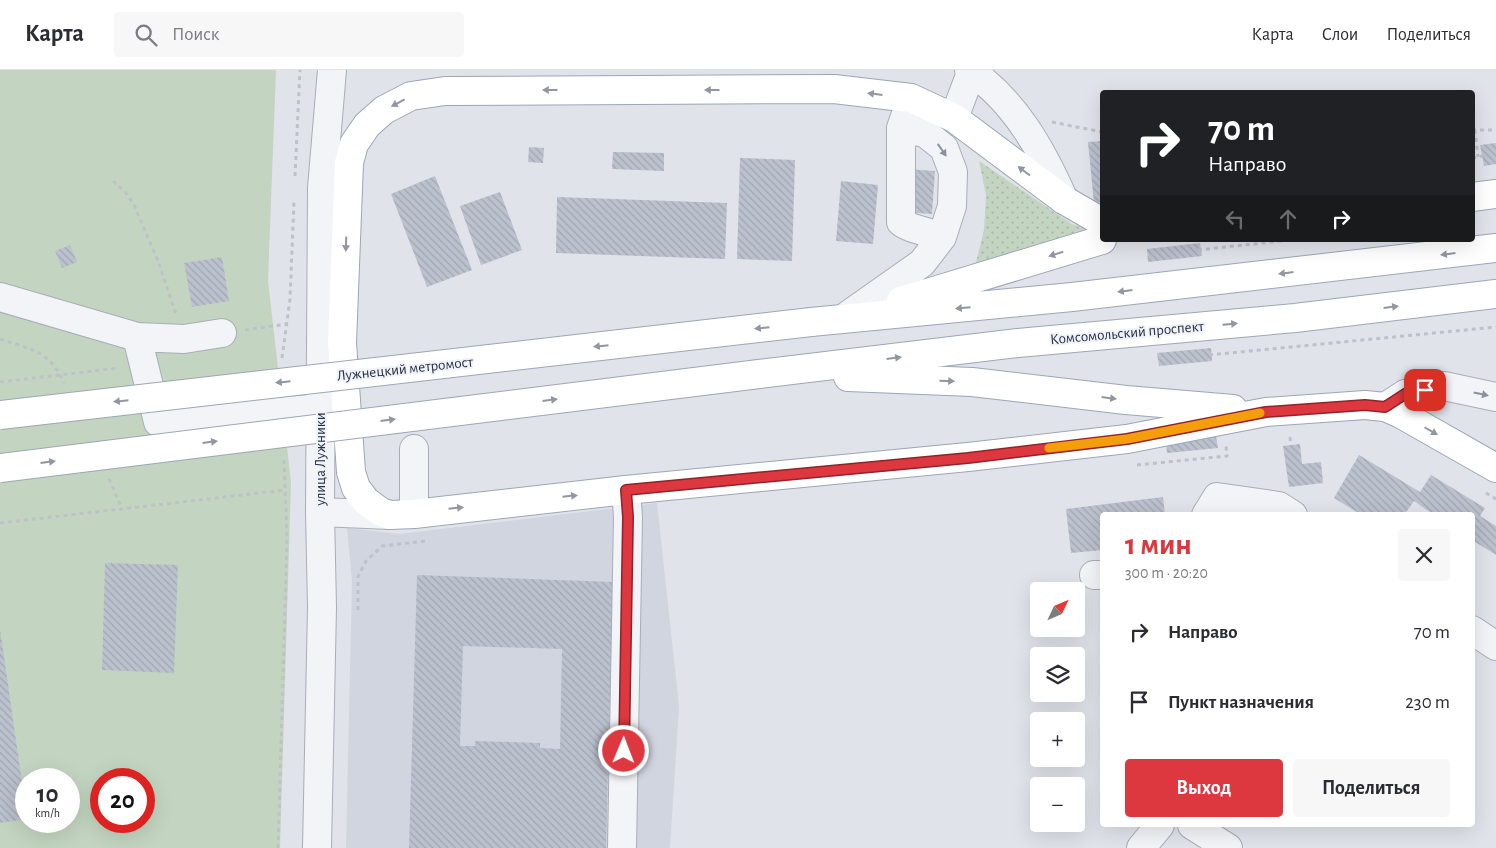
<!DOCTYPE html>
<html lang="ru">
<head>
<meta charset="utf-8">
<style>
	:root { --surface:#fff; --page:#f7f7f7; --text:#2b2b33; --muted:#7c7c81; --line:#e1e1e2; --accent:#dd373f }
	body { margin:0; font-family:"Alegreya Sans",sans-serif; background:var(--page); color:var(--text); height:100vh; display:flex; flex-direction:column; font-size:19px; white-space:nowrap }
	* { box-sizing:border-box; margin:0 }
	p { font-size:16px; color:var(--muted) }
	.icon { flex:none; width:28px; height:28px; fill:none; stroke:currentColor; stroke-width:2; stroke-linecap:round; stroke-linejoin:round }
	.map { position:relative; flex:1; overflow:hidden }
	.drawer { position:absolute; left:1100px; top:442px; width:375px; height:315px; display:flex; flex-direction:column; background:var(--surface); border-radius:5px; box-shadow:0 5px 20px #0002 }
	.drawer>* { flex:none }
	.guide { position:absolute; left:1100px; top:20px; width:375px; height:152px; border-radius:5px; box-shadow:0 5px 20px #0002; background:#202124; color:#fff; overflow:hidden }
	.needle { width:32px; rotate:46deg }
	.fabs { position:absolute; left:1030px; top:512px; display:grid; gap:10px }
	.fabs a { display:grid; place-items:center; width:55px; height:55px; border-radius:5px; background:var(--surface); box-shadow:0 5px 20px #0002; font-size:25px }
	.speed { position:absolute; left:15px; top:698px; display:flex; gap:10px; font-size:25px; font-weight:700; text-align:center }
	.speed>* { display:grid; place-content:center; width:65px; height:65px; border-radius:50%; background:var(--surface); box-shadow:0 5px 20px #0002; line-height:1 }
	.speed small { font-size:12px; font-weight:400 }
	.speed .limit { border:8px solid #d22; background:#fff; color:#111 }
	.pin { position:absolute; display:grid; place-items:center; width:42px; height:42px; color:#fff; margin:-21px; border-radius:10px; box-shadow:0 2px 8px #0006 }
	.me { position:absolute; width:55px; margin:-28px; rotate:1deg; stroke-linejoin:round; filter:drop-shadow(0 0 4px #0008) }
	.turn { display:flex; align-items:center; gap:18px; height:105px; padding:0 25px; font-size:22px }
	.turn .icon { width:65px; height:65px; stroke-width:2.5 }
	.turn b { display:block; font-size:35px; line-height:42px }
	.lanes { display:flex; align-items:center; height:48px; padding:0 25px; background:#0003; justify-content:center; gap:25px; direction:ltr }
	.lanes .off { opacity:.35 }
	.round { display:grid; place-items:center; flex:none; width:52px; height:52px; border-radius:5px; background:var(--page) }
	.overview { display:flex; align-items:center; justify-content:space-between; height:85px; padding:0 25px }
	h1 { font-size:30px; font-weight:700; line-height:38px; color:var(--accent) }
	.button { display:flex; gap:10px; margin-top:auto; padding:10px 25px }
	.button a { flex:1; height:58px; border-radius:5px; background:var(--accent); color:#fff; font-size:20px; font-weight:700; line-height:58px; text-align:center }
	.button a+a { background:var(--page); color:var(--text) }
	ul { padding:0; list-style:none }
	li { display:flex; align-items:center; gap:15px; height:70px; padding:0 25px }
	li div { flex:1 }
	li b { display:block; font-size:19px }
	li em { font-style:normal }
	header { display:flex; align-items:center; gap:30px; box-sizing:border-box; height:70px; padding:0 25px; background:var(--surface); border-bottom:1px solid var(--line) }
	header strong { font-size:24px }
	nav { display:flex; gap:28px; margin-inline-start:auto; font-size:18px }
	.search { width:350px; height:45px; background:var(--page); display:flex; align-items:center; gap:12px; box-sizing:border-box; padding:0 18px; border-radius:5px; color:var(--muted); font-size:19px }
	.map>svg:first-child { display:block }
</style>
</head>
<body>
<header>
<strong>Карта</strong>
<div class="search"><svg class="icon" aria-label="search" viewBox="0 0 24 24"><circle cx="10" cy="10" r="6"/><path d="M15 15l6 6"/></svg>Поиск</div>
<nav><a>Карта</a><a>Слои</a><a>Поделиться</a></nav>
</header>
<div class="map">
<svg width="1496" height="778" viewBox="0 0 1496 778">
	<defs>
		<pattern id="grass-dots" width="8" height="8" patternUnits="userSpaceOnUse" patternTransform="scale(1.25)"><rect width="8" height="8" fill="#c3d5c0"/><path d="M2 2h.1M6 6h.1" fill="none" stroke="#a7b7a6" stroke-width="1.8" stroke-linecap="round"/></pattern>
		<pattern id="building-back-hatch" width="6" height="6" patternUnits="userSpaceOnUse" patternTransform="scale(1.25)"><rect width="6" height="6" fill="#bcc1ce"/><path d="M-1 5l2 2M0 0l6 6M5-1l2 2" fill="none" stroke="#a1a6b2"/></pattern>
	</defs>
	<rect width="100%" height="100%" fill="#e0e3ea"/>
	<!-- built -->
	<path fill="#d1d5e0" d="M657,433L679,636L670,778H346L352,511L347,458L399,464Z"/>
	<!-- grass -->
	<path fill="url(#grass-dots)" d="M979,91L1072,154L1093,161L976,193L984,160L986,125Z"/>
	<!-- garden -->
	<path fill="#c3d5c0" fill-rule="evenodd" d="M0,0H276L268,211L291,412L280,778H0ZM26,709H69V751H26ZM101,709H144V751H101Z"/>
	<!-- building -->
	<path fill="url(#building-back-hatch)" fill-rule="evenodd" d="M1102,71V132L1094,133L1088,72Z
		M1496,73V94L1484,96L1480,75Z
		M529,77L544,78L543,93L528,92Z
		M613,82L664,83V101L612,99Z
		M740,88L795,90L792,191L737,189Z
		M906,99L935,101L932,144L903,142Z
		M435,106L472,200L427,217L391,124Z
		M841,111L878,115L873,174L836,171Z
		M500,122L522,180L481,195L460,136Z
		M557,127L727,133L725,189L556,183Z
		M1200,173L1202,186L1148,192L1147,179Z
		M70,175L77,192L62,198L55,181Z
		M222,187L229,231L192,237L184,193Z
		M1211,278L1212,291L1159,296L1157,283Z
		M1216,366L1218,378L1167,383L1166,371Z
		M1300,374L1302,394L1321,392L1323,413L1289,417L1283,376Z
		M1359,385L1420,422L1431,405L1485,438L1480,446L1496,456V485L1472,470V445H1434L1414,431L1404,445H1362L1334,428Z
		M1163,427L1165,445H1102V480L1071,483L1066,439Z
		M105,493L178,495L174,603L102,600Z
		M417,505L613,512L606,778H409ZM463,576L562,579L560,679L540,678V673L475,671V676H460Z
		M0,559L26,740V749L0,753Z"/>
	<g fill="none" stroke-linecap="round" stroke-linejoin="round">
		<!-- minor casing -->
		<g stroke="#a8adb8" stroke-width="30">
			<path id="minor" d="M969,0C1015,31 1042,80 1064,130
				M907,41L901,58V152C909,159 930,162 942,167
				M954,48L972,0
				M0,227L137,267L184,269L222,263
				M844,248L922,193L942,167L952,136L953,102L944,78L925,63L901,58
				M137,267L158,352L321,338
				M1385,337L1405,324L1444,316L1496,327
				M414,379V444
				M320,442L390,445
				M1206,445L1217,427L1279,436L1293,445
				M1094,505H1102
				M1472,560L1496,576
				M1192,755L1228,778
				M317,778L322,537L320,442L322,118L332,0
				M622,778L628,447L626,420
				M1141,778L1160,755"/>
		</g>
		<!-- major casing -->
		<g stroke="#9da5b7" stroke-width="30">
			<path id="major" d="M1472,127L1496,124
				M1102,152L1064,130L954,48L911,28L834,19L445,21L411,26L384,40L367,55L354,74L349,93L342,273L351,402L356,418L366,431L381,442L390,445L414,444L626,420L968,387L1127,369L1266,342L1365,335L1385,337L1401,344L1496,398
				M901,231L1102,170
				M811,252L1072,227L1496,178
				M759,304L1018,273L1295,248L1496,224
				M848,307L972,312L1126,330L1233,339"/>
		</g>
		<!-- path -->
		<path stroke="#bec1c9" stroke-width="3" stroke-dasharray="4 4" stroke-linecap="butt" d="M1052,52L1102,62
			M1472,60H1496
			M1475,60L1478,87
			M1472,88L1487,85
			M295,106L300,0
			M113,111L126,123L134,135L158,191L176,244
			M1198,180L1290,170
			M245,260L287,254
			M0,269C32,280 49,280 64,313
			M1209,285L1496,257
			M282,288L290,229L294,132
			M0,312L119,298
			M1290,367L1291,375
			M1137,395L1227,386L1226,376
			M109,409L122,439
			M1486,423L1496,429
			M0,453L285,420
			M358,540V507L366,491L382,476L426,471
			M278,778L287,469L284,389"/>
		<!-- minor -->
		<use href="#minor" stroke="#f3f4f8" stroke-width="28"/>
		<!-- major -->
		<use href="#major" stroke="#fff" stroke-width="28"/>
		<!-- major-bridge casing -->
		<g stroke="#9da5b7" stroke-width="30" stroke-linecap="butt">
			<path id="major-bridge" d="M0,345L811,252
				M0,398L759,304"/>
		</g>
		<!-- major-bridge -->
		<use href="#major-bridge" stroke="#fff" stroke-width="28"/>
	</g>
	<!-- one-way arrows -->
	<defs><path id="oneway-solid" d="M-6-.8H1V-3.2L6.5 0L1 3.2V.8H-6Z" transform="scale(1.25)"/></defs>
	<g fill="#9296a2">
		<use href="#oneway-solid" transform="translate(550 20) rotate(180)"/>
		<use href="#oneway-solid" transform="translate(712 20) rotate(180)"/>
		<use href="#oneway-solid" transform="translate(875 24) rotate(-173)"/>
		<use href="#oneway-solid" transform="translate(398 33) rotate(152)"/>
		<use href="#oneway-solid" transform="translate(1024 101) rotate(-143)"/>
		<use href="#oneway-solid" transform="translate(346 174) rotate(92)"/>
		<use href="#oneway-solid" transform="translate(1056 184) rotate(163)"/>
		<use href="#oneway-solid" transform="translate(1448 184) rotate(173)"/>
		<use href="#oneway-solid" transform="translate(1286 203) rotate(173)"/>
		<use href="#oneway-solid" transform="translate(1125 221) rotate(173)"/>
		<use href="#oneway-solid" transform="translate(1391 237) rotate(-7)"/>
		<use href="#oneway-solid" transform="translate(963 238) rotate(175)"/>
		<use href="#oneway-solid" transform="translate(1230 254) rotate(-5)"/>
		<use href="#oneway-solid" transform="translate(762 258) rotate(174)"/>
		<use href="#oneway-solid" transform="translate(601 276) rotate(174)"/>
		<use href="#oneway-solid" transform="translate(894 288) rotate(-7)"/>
		<use href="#oneway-solid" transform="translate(947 311) rotate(2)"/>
		<use href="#oneway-solid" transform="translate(283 312) rotate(174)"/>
		<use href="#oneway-solid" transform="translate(1109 328) rotate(7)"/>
		<use href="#oneway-solid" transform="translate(550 330) rotate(-7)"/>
		<use href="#oneway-solid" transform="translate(121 331) rotate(174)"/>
		<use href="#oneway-solid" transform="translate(388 350) rotate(-7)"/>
		<use href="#oneway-solid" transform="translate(1431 361) rotate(30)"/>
		<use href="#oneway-solid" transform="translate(210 372) rotate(-7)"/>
		<use href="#oneway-solid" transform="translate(48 392) rotate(-7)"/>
		<use href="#oneway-solid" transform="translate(570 426) rotate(-6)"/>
		<use href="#oneway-solid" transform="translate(456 438) rotate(-6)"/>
	</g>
	<g fill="#8c919e">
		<use href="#oneway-solid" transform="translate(942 80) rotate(55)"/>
		<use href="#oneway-solid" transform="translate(1481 324) rotate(12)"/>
	</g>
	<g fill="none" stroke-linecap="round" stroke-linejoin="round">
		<!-- route casing -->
		<g stroke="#902429" stroke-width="12">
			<path id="route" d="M624,681L628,447L626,420L968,388L1127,369L1266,342L1365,335L1385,337L1405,324L1425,320"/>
		</g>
		<!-- route -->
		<use href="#route" stroke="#dd373f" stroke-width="9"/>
		<!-- slow -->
		<path stroke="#f59e0b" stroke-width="9" d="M1049,378L1127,369L1260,343"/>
	</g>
	<g text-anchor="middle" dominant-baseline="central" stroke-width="4" stroke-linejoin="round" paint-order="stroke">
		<!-- street labels -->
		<g font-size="15" fill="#262e44" stroke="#eff2f7">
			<text transform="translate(1127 263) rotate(-5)">Комсомольский проспект</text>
			<text transform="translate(405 299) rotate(-6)">Лужнецкий метромост</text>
			<text transform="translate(320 389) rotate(-90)">улица Лужники</text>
		</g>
	</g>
</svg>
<div class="fabs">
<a><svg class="needle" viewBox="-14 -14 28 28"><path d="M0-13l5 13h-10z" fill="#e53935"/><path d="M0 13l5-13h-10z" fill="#7c7c81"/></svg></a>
<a><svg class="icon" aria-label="layers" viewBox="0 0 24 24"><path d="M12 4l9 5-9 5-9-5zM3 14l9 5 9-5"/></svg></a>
<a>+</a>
<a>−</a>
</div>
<div class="speed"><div>10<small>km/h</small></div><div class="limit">20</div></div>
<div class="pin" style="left:1425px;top:320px;background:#d93025"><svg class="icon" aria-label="arrive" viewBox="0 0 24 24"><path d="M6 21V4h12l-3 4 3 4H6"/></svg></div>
<svg class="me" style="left:624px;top:681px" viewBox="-20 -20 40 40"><circle r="17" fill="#dd373f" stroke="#fff" stroke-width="3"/><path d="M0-11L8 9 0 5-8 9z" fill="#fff"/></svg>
<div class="guide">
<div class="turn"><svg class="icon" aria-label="right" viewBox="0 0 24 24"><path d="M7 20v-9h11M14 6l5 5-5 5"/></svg><div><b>70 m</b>Направо</div></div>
<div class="lanes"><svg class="icon off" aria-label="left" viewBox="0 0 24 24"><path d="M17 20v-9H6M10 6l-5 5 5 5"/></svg><svg class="icon off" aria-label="ahead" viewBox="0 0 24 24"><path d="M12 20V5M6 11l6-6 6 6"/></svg><svg class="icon" aria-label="right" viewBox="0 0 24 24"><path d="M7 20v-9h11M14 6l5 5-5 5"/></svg></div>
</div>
<section class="drawer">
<div class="overview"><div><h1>1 мин</h1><p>300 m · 20:20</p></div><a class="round"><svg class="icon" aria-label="close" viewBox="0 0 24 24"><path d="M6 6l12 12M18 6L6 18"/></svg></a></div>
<ul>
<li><svg class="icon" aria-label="right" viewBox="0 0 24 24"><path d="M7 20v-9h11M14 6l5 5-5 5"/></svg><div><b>Направо</b></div><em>70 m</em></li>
<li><svg class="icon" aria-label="arrive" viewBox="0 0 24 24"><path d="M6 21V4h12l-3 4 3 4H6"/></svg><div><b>Пункт назначения</b></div><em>230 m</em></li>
</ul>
<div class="button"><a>Выход</a><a>Поделиться</a></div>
</section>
</div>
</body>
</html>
